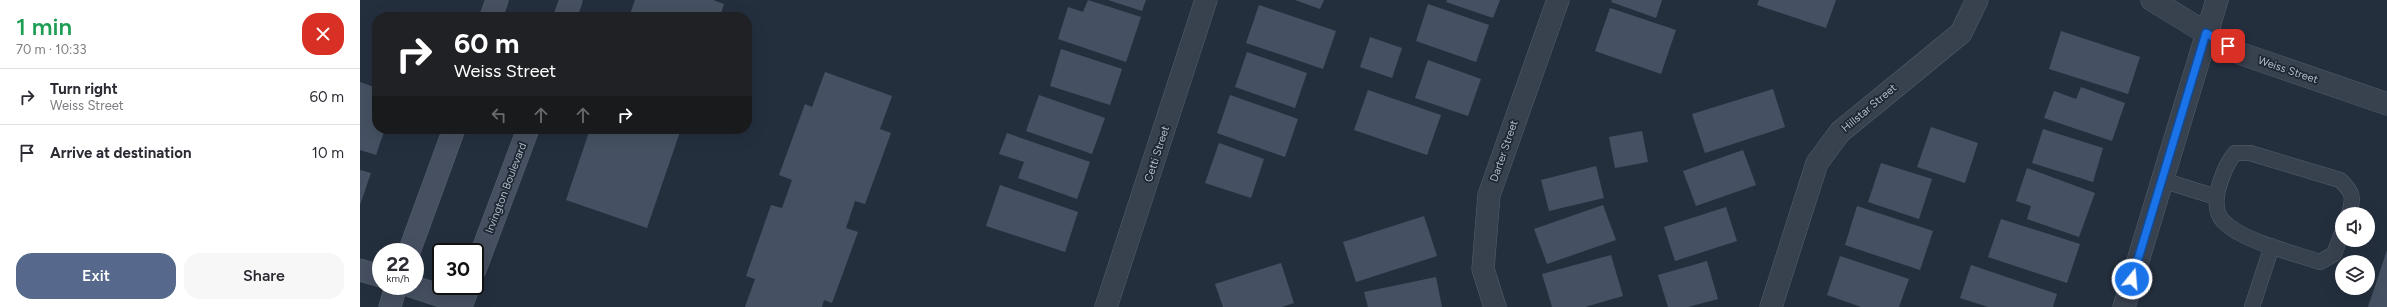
<!DOCTYPE html>
<html lang="en">
<head>
<meta charset="utf-8">
<style>
	:root { --surface:#fff; --page:#f7f7f7; --text:#2b2b33; --muted:#7c7c81; --line:#e1e1e2; --accent:#56698c }
	body { margin:0; font-family:Figtree,sans-serif; background:var(--page); color:var(--text); height:100vh; display:flex; flex-direction:column; font-size:15px; white-space:nowrap }
	* { box-sizing:border-box; margin:0 }
	p { font-size:13px; color:var(--muted) }
	.icon { flex:none; width:22px; height:22px; fill:none; stroke:currentColor; stroke-width:2; stroke-linecap:round; stroke-linejoin:round }
	.map { position:relative; flex:1; overflow:hidden }
	.panel { display:flex; flex-direction:column; background:var(--surface); width:360px }
	.panel>* { flex:none }
	.guide { position:absolute; left:12px; top:12px; width:380px; height:122px; border-radius:16px; box-shadow:0 4px 16px #0002; background:#202124; color:#fff; overflow:hidden }
	.tools { position:absolute; left:1975px; top:207px; display:grid; gap:8px }
	.tools a { display:grid; place-items:center; width:40px; height:40px; border-radius:50%; background:var(--surface); box-shadow:0 4px 16px #0002; font-size:20px }
	.speed { position:absolute; left:12px; top:243px; display:flex; gap:8px; font-size:20px; font-weight:700; text-align:center }
	.speed>* { display:grid; place-content:center; width:52px; height:52px; border-radius:50%; background:var(--surface); box-shadow:0 4px 16px #0002; line-height:1 }
	.speed small { font-size:10px; font-weight:400 }
	.speed .limit { border:2px solid #111; border-radius:6px; background:#fff; color:#111 }
	.pin { position:absolute; display:grid; place-items:center; width:34px; height:34px; color:#fff; margin:-17px; border-radius:8px; box-shadow:0 2px 6px #0006 }
	.me { position:absolute; width:44px; margin:-22px; rotate:17deg; stroke-linejoin:round; filter:drop-shadow(0 0 3px #0008) }
	.turn { display:flex; align-items:center; gap:14px; height:84px; padding:0 16px; font-size:18px }
	.turn .icon { width:52px; height:52px; stroke-width:2.5 }
	.turn b { display:block; font-size:28px; line-height:34px }
	.lanes { display:flex; align-items:center; height:38px; padding:0 16px; background:#0003; justify-content:center; gap:20px; direction:ltr }
	.lanes .off { opacity:.35 }
	.round { display:grid; place-items:center; flex:none; width:42px; height:42px; border-radius:16px; background:var(--page) }
	.headline { display:flex; align-items:center; justify-content:space-between; height:68px; padding:0 16px }
	h1 { font-size:24px; font-weight:600; line-height:30px; color:#1e9e55 }
	.button { display:flex; gap:8px; margin-top:auto; padding:8px 16px }
	.button a { flex:1; height:46px; border-radius:16px; background:var(--accent); color:#fff; font-size:16px; font-weight:600; line-height:46px; text-align:center }
	.button a+a { background:var(--page); color:var(--text) }
	ul { padding:0; list-style:none }
	li { display:flex; align-items:center; gap:12px; height:56px; padding:0 16px; border-top:1px solid var(--line) }
	li div { flex:1 }
	li b { display:block; font-size:15px }
	li em { font-style:normal }
	main { display:flex; flex:1; min-height:0 }
	.map>svg:first-child { display:block }
</style>
</head>
<body>
<main>
<section class="panel">
<div class="headline"><div><h1>1 min</h1><p>70 m · 10:33</p></div><a class="round" style="background:#d93025;color:#fff"><svg class="icon" aria-label="close" viewBox="0 0 24 24"><path d="M6 6l12 12M18 6L6 18"/></svg></a></div>
<ul>
<li><svg class="icon" aria-label="right" viewBox="0 0 24 24"><path d="M7 20v-9h11M14 6l5 5-5 5"/></svg><div><b>Turn right</b><p>Weiss Street</p></div><em>60 m</em></li>
<li><svg class="icon" aria-label="arrive" viewBox="0 0 24 24"><path d="M6 21V4h12l-3 4 3 4H6"/></svg><div><b>Arrive at destination</b></div><em>10 m</em></li>
</ul>
<div class="button"><a>Exit</a><a>Share</a></div>
</section>
<div class="map">
<svg width="2027" height="307" viewBox="0 0 2027 307">
	<rect width="100%" height="100%" fill="#242f3e"/>
	<!-- building -->
	<path fill="#455162" d="M275,0H353L364,4L360,17H269Z
		M728,0L781,17L766,62L698,39L708,7L723,12Z
		M748,0H786L782,11Z
		M935,0H964L960,9Z
		M1087,0H1140L1133,18L1086,2Z
		M1252,0H1302L1296,18L1251,2Z
		M1399,0H1476L1466,28L1397,5Z
		M1068,4L1129,25L1116,62L1056,41Z
		M899,5L976,31L963,69L886,43Z
		M1250,8L1316,30L1301,74L1235,51Z
		M1701,31L1780,57L1768,94L1689,69Z
		M1010,37L1042,48L1032,78L1000,67Z
		M701,49L762,69L750,105L690,86Z
		M887,52L947,73L935,108L875,87Z
		M1068,60L1121,79L1108,116L1055,98Z
		M465,72L532,96L520,129L531,133L505,204L495,201L486,228L498,232L472,303L464,300L462,307H385L395,279L386,276L411,205L422,208L432,180L419,175L445,104L452,107Z
		M0,82L17,88V129H25L16,155L0,150Z
		M1721,87L1765,103L1752,141L1684,118L1694,91L1716,99Z
		M1413,89L1425,127L1345,153L1332,114Z
		M1008,90L1081,115L1067,155L994,130Z
		M679,95L745,118L732,154L666,131Z
		M870,95L938,119L925,157L857,133Z
		M1571,127L1618,143L1605,183L1557,167Z
		M230,129H321L287,228L206,200Z
		M1683,129L1743,148L1733,182L1672,163Z
		M1282,131L1288,162L1255,168L1249,137Z
		M647,133L730,162L717,199L658,178L664,162L639,154Z
		M859,143L904,159L891,198L845,183Z
		M1383,150L1396,185L1336,206L1323,171Z
		M1521,163L1572,179L1559,219L1508,202Z
		M1236,166L1244,198L1189,211L1181,180Z
		M1667,168L1735,193L1719,237L1667,219L1671,206L1656,201Z
		M0,170L11,173L0,205Z
		M640,185L718,212L705,252L626,226Z
		M1243,205L1256,240L1187,264L1174,229Z
		M1497,206L1573,231L1560,270L1485,245Z
		M1366,207L1377,241L1315,261L1304,227Z
		M1064,216L1077,256L996,282L983,242Z
		M1641,219L1720,244L1707,283L1628,257Z
		M2027,250V307H2008Z
		M1251,255L1263,296L1225,307H1192L1182,274Z
		M1480,256L1549,279L1539,307H1501L1467,295Z
		M1347,261L1358,299L1328,307H1308L1298,275Z
		M921,263L934,303L922,307H863L855,284Z
		M1611,265L1697,294L1693,307H1628L1600,298Z
		M1076,277L1082,307H1008L1004,292Z"/>
	<g fill="none" stroke-linecap="round" stroke-linejoin="round">
		<!-- lane casing -->
		<g stroke="#565f6c" stroke-width="16">
			<path id="lane" d="M1802,180L1856,197
				M1982,233L1974,254L1960,262C1932,252 1883,242 1863,221C1854,211 1856,195 1860,183C1864,171 1867,163 1875,153H1890L1980,180C1993,192 1994,197 1989,214
				M1892,307L1912,246"/>
		</g>
		<!-- street casing -->
		<g stroke="#565f6c" stroke-width="23">
			<path id="street" d="M1792,0L1879,53L2027,104
				M746,307L846,0
				M1135,307L1123,269L1129,195L1198,0
				M1411,307L1457,163L1480,132L1601,33L1617,0
				M1764,307L1857,0"/>
		</g>
		<!-- secondary casing -->
		<g stroke="#565f6c" stroke-width="23">
			<path id="secondary" d="M131,17L137,0
				M205,17L211,0
				M49,252L94,129
				M0,270L21,276
				M115,270L168,129
				M51,286L102,303
				M30,307L36,286
				M101,307L109,286"/>
		</g>
		<!-- lane -->
		<use href="#lane" stroke="#38414e" stroke-width="15"/>
		<!-- street -->
		<use href="#street" stroke="#38414e" stroke-width="22"/>
		<!-- secondary -->
		<use href="#secondary" stroke="#465061" stroke-width="22"/>
	</g>
	<g fill="none" stroke-linecap="round" stroke-linejoin="round">
		<!-- route casing -->
		<g stroke="#114b97" stroke-width="10">
			<path id="route" d="M1772,279L1846,33L1868,46"/>
		</g>
		<!-- route -->
		<use href="#route" stroke="#1a73e8" stroke-width="7"/>
	</g>
	<g text-anchor="middle" dominant-baseline="central" stroke-width="3.5" stroke-linejoin="round" paint-order="stroke">
		<!-- street labels -->
		<g font-size="11" fill="#b4bcc9" stroke="#1d2633">
			<text transform="translate(1928 70) rotate(19)">Weiss Street</text>
			<text transform="translate(1509 108) rotate(-40)">Hillstar Street</text>
			<text transform="translate(1144 151) rotate(-71)">Darter Street</text>
			<text transform="translate(797 154) rotate(-72)">Cetti Street</text>
			<text transform="translate(146 188) rotate(-69)">Irvington Boulevard</text>
		</g>
	</g>
</svg>
<div class="tools">
<a><svg class="icon" aria-label="sound" viewBox="0 0 24 24"><path d="M4 9h4l5-4v14l-5-4H4zM17 9q2 3 0 6"/></svg></a>
<a><svg class="icon" aria-label="layers" viewBox="0 0 24 24"><path d="M12 4l9 5-9 5-9-5zM3 14l9 5 9-5"/></svg></a>
</div>
<div class="speed"><div>22<small>km/h</small></div><div class="limit">30</div></div>
<div class="pin" style="left:1868px;top:46px;background:#d93025"><svg class="icon" aria-label="arrive" viewBox="0 0 24 24"><path d="M6 21V4h12l-3 4 3 4H6"/></svg></div>
<svg class="me" style="left:1772px;top:279px" viewBox="-20 -20 40 40"><circle r="17" fill="#1a73e8" stroke="#fff" stroke-width="3"/><path d="M0-11L8 9 0 5-8 9z" fill="#fff"/></svg>
<div class="guide">
<div class="turn"><svg class="icon" aria-label="right" viewBox="0 0 24 24"><path d="M7 20v-9h11M14 6l5 5-5 5"/></svg><div><b>60 m</b>Weiss Street</div></div>
<div class="lanes"><svg class="icon off" aria-label="left" viewBox="0 0 24 24"><path d="M17 20v-9H6M10 6l-5 5 5 5"/></svg><svg class="icon off" aria-label="ahead" viewBox="0 0 24 24"><path d="M12 20V5M6 11l6-6 6 6"/></svg><svg class="icon off" aria-label="ahead" viewBox="0 0 24 24"><path d="M12 20V5M6 11l6-6 6 6"/></svg><svg class="icon" aria-label="right" viewBox="0 0 24 24"><path d="M7 20v-9h11M14 6l5 5-5 5"/></svg></div>
</div>
</div>
</main>
</body>
</html>
